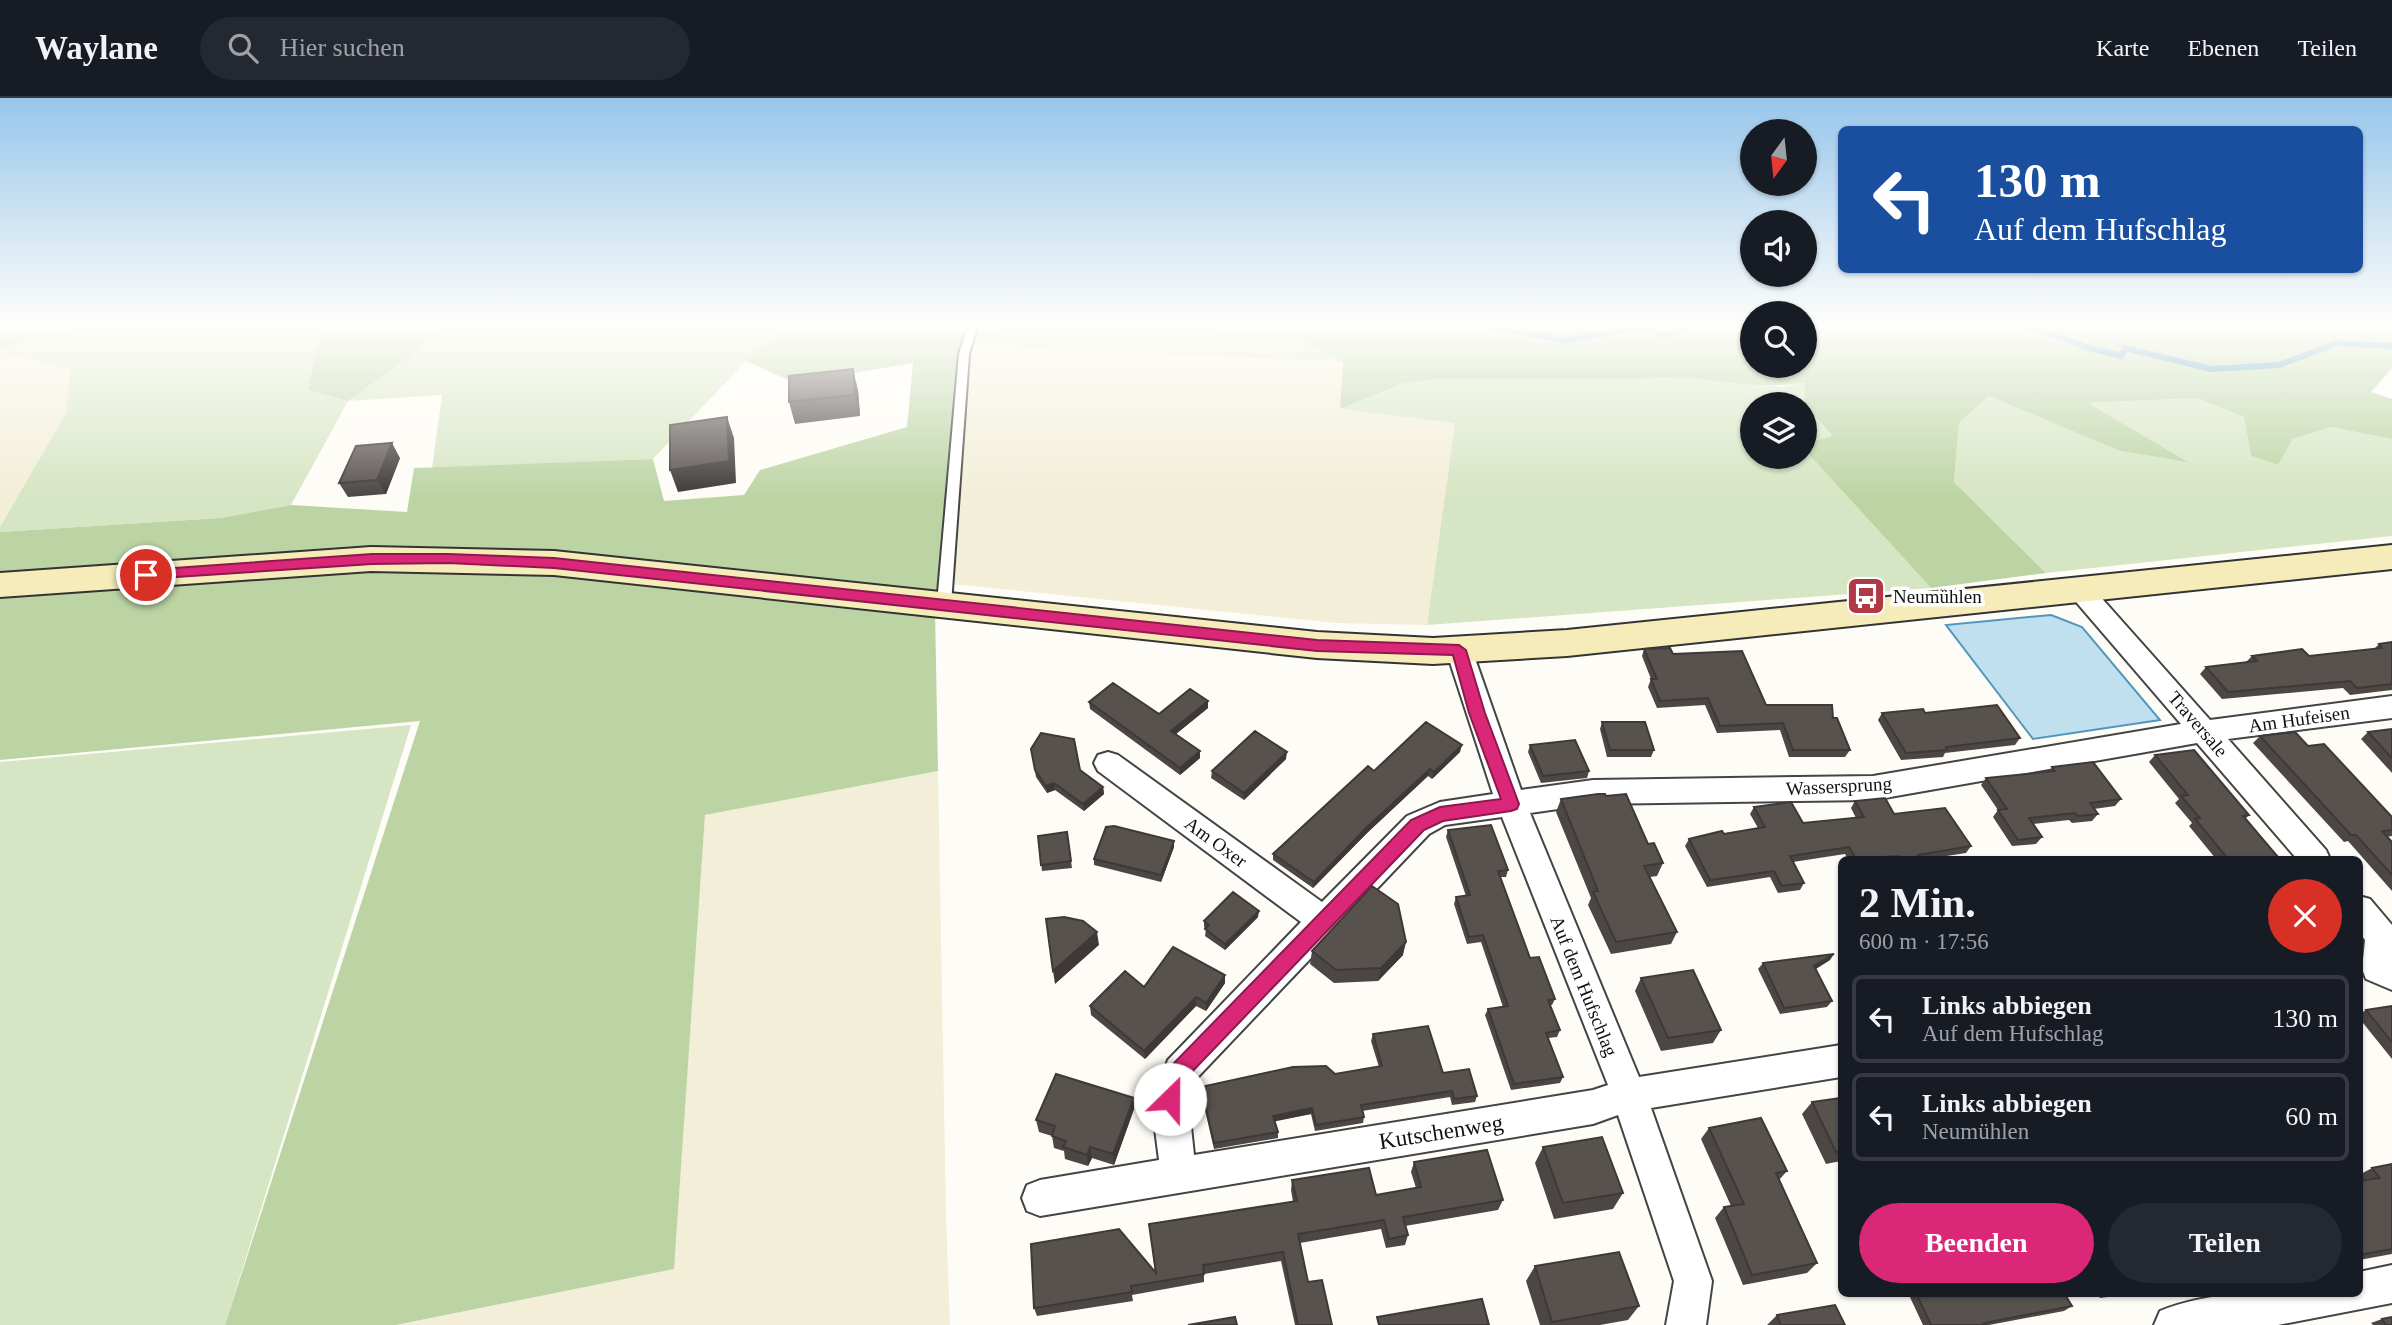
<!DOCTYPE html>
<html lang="de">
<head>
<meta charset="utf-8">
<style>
	:root { --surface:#171b24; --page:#242831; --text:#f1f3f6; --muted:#9ea1a6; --line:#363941; --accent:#db2777 }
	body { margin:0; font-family:"Times New Roman",serif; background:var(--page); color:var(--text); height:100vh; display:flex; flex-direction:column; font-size:26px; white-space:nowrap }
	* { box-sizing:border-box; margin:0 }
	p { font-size:23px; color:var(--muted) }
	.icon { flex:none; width:38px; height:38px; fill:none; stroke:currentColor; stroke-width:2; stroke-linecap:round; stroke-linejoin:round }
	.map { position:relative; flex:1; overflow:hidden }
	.details { position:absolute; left:1838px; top:758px; width:525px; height:441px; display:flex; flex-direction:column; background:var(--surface); border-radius:10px; box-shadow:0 2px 5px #0004 }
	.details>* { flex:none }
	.top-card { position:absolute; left:1838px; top:28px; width:525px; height:147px; border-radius:10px; box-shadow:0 2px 5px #0004; background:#1a4fa0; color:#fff; overflow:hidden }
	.needle { width:46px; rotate:195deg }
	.fabs { position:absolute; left:1740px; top:21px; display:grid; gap:14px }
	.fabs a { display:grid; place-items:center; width:77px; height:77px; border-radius:50%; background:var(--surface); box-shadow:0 2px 5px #0004; font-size:35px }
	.pin { position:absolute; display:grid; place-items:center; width:60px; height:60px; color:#fff; margin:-30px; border:4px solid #fff; border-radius:50%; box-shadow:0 2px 7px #0007 }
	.me { position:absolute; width:77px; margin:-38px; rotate:23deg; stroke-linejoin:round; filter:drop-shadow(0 0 5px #0008) }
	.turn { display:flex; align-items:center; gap:24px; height:147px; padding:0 21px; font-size:32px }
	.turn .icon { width:91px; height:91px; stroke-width:2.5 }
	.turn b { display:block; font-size:49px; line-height:60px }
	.round { display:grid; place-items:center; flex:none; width:74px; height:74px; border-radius:37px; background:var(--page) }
	.overview { display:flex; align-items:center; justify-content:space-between; height:119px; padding:0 21px }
	h1 { font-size:42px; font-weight:700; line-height:52px }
	.cta { display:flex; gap:14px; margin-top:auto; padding:14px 21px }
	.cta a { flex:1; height:80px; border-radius:42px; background:var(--accent); color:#fff; font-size:28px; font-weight:700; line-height:80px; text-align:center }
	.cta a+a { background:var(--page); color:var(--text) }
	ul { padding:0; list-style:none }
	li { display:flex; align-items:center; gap:21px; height:88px; margin:0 14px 10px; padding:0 7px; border:4px solid var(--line); border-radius:10px }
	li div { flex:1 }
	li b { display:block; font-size:26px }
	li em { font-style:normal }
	header { display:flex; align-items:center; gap:42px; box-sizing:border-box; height:98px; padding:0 35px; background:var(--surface); border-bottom:2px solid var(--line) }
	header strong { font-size:33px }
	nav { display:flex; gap:38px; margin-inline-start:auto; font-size:24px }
	.search { width:490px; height:63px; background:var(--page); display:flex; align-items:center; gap:18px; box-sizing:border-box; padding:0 24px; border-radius:38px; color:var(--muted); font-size:26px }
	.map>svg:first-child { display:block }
</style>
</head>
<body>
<header>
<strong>Waylane</strong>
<div class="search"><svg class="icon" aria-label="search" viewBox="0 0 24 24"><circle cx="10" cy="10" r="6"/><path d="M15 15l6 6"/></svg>Hier suchen</div>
<nav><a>Karte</a><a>Ebenen</a><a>Teilen</a></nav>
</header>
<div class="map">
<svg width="2392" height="1227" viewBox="0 0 2392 1227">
	<rect width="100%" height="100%" fill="#fefcf6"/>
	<!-- farmland -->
	<path fill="#f2eed8" d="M972,247L1343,264L1340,311L1455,325L1427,527L1336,525L953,486Z
		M14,258L70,270L66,315L0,429V263Z
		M938,673L946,1119L950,1227H396L673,1171L705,717Z"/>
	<!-- green -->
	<path fill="#d6e5c3" d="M166,227H321L309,292L348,303L453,227H788L746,263L653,361L432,370L442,297L348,303L291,407L220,420L0,434V429L66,315L70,271L14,258L0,263V251L53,239Z
		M1112,227H1156L1171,232L1308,246L1343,264L972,247L995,237L1045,235Z
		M1670,278L1783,289L1806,284L1805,306L1832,339L1804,346V306H1752V359H1804V351L1931,490L1427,527L1455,325L1340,311L1404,285L1440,281H1646Z
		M1989,298L2120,353L2186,363L2087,305L2196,300L2244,319L2251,358L2278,367L2293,341L2331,329L2392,341V438L2046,475L1954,384L1959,325Z
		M411,627L225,1227H0V664Z"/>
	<!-- forest -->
	<path fill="#bcd4a4" d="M0,227H166L53,239L0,251Z
		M321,227H453L348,303L308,292Z
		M788,227H1112L1045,235L995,237L972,247L953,486L935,510L938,673L705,717L674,1171L396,1227H225L420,623L0,662V434L220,420L291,407L407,414L414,370L653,361L664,403L744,397L760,372L907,329L913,265L795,285L746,263Z
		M1156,227H1752V268H1804V227H2392V270L2371,294L2392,301V341L2331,329L2293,341L2278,367L2251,358L2244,319L2196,300L2088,305L2188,364L2120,353L1989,298L1959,325L1954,384L2046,475L1931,490L1804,351V346L1832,338L1805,306V284C1752,295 1699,274 1646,281H1440L1404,285L1340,311L1343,264L1307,246L1171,232Z"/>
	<!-- water -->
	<path fill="#c1e0ef" stroke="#5197bd" stroke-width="2" d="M2051,517L2082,529L2160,622L2033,641L1946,527Z"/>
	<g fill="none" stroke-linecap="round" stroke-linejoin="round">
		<!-- stream -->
		<path stroke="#5197bd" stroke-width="6" d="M1481,227L1565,242L1643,229L1663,237L1684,232L1685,227
			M2025,227L2089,250L2121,258L2125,250L2211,271L2279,267L2337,245L2392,248"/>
		<!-- lane casing -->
		<g stroke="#444" stroke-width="4">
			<path id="lane" d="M968,227H978L969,256L951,506L944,511L937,506L959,256Z"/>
		</g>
		<!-- street casing -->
		<g stroke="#444" stroke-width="4">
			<path id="street" d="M2080,483L2089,486L2210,622L2392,598V620L2228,641L2326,752L2330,761H2297L2197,645L1873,702L1593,706L1530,715L1639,979L1841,947V979L1651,1010L1712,1183L1706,1227H1666L1674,1183L1618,1017L1593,1026L1040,1118L1027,1113L1022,1100L1027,1087L1040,1082L1159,1062L1154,1023L1155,997L1168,962L1301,824L1098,673L1094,665L1098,657L1108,654L1118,657L1322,804L1407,718L1440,704L1493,696L1446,552L1450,545L1459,542L1468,545L1472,552L1521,692L1593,682L1873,678L2181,626L2071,498L2067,492L2071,486ZM1502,719L1608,987L1593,992L1194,1057L1189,1010L1193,984L1429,736L1445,727Z
				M2359,798L2370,801L2392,827V892L2366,881L2362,871L2365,842L2359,834Z
				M2392,1167V1205L2278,1227H2154L2160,1213C2222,1188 2294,1195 2359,1195V1174Z"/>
		</g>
		<!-- secondary casing -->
		<g stroke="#333" stroke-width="4">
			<path id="secondary" d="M2392,447V471L1567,558L1433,566L1317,560L554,477L371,473L0,499V475L371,449L554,453L1317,534L1433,540L1567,532Z"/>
		</g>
		<!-- lane -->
		<use href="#lane" fill="#fff" fill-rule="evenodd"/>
		<!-- street -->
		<use href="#street" fill="#fff" fill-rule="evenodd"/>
		<!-- secondary -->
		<use href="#secondary" fill="#f5ecba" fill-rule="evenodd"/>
	</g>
	<!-- wall -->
	<path fill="#4c4744" d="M858,292L860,318L795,326L789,304Z
		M400,360L386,396L348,399L339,385Z
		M2392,544V592L2350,597L2343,590L2222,601L2200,576L2206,569L2245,565L2252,558H2309L2374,551L2379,546Z
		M1644,551L1673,556L1766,607L1833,620L1850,652L1845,659H1789L1780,632L1717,635L1705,607L1657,610L1648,589L1651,581L1642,558Z
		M1208,603V610L1176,636L1200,660L1180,677L1090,611L1089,604L1159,616Z
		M1882,615H1925L2020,640L2015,647L1945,655L1943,659L1901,662L1878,622Z
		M1602,624L1654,652L1651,659H1607L1600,631Z
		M2392,631V675L2361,641L2368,634Z
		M2260,638L2308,648L2392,719V738L2387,739L2392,744V793L2348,743L2344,744L2253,645Z
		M1530,647L1589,673L1587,680L1541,685L1528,654Z
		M1031,651L1080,672L1103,689L1104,696L1084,713L1055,692L1047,695L1036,679Z
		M1460,654L1432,681L1428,678L1367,735L1313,790L1273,762V756L1374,673Z
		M2155,657L2249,717L2246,720L2278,759L2276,761H2216L2189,728L2192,725L2175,705L2179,701L2149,664Z
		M1286,661L1244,702L1211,680L1212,673Z
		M2052,669L2121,701L2115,708L2094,711L2098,716L2092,723L2072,725L2069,722L2033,726L2042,739L2036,746L2012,748L1993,719L1998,712L1981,687L1986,680L2049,674Z
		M1606,698L1648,746L1663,765L1657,778L1650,779L1677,834L1671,846L1611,856L1588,807L1591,800L1556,714L1561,701Z
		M1855,703L1894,716L1971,748L1966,755L1927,761H1848L1845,756L1793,764L1804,785L1800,792L1778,795L1770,779L1707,789L1685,748L1689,741L1758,730L1750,716L1754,709L1803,725L1856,720L1851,710Z
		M1448,732L1508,772L1506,779H1500L1530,860L1555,901L1552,907H1550L1560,932L1557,939L1548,940L1563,979L1560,985L1511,992L1485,917L1488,911L1503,909L1481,844L1467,846L1454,806L1456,799L1466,798L1446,739Z
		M1067,734L1072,770L1042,773L1038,738Z
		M1174,749L1161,784L1094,767V761Z
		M1258,819L1225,852L1205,838L1206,831L1204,829V823Z
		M1312,853L1403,857L1378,883L1334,885L1310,866Z
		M1830,862L1816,871L1832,903L1827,909L1780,916L1758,871L1763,865Z
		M1225,877V885L1206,913L1196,908L1145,961L1091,917L1090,908L1144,889Z
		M1641,880L1721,932L1713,945L1661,953L1635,893Z
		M2392,908V961L2359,920V916L2366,912Z
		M1373,936L1443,975L1477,998L1475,1004L1452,1007L1450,999L1362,1013L1364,1019L1363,1025L1315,1033L1311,1016L1274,1023L1278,1034V1040L1214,1051L1201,995V989L1335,976L1379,969L1371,943Z
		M1841,1000V1063L1826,1066L1802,1016L1812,1004Z
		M1134,1011L1114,1067L1092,1060L1088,1068L1065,1061L1064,1053L1054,1050L1052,1038L1039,1034L1036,1022Z
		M1709,1030L1787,1073L1779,1082L1817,1165L1807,1175L1743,1187L1715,1120L1724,1109L1731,1108L1701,1041Z
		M1543,1049L1623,1095L1613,1111L1554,1121L1535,1065Z
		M1414,1064L1503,1102L1498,1112L1405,1128L1408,1137L1405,1147L1386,1150L1381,1131L1300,1145L1308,1184L1332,1227H1295L1281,1163L1204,1176V1184L1132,1197L1133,1203L1037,1218L1034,1210L1155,1174L1149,1126L1293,1104L1291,1092L1292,1082L1376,1097L1416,1090L1411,1074Z
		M2392,1066V1156L2359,1162V1083H2361L2359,1080V1077L2372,1070Z
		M1535,1168L1639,1208L1628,1222L1600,1227H1540L1526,1183Z
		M1908,1195H2064L2072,1208L2064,1213L1989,1227H1923Z
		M2097,1195H2138L2100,1200Z
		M1777,1217L1845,1227H1767Z
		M2382,1221L2392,1227H2373L2371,1225Z"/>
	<!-- shaded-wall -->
	<path fill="#3e3937" d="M853,271L858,292L860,318L855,297Z
		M727,319L734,340L736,385L678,394L670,372Z
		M392,345L400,360L386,396L377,382Z
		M1208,603V610L1171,640V633Z
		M1462,647L1460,654L1432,681L1434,674Z
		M1200,653V660L1180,677V670Z
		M1287,654L1286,661L1244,702V695Z
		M1430,671L1428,678L1367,735L1313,790L1314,784L1368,728Z
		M1054,685L1055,692L1047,695L1046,688Z
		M1103,689L1104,696L1084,713L1083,706Z
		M1174,743V749L1161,784V777Z
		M1259,813L1258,819L1225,852V846Z
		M1097,834L1099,847L1055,886L1053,873Z
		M1406,844L1403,857L1378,883L1381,870Z
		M1834,856L1830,862L1810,874L1814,868Z
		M1225,877V885L1206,913V905Z
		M1196,899V908L1145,961L1144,953Z
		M1134,1000V1011L1114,1067L1113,1056Z
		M1312,1010L1311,1016L1272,1024L1273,1018Z
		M1090,1049L1092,1060L1088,1068L1087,1057Z"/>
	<!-- building -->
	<path fill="#58524f" stroke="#3e3937" stroke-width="2" d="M853,271L855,297L789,304V278Z
		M727,319L729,363L670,372V327Z
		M392,345L377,382L339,385L356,348Z
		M2392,544V586L2357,590L2350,583L2228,594L2206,569L2257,563L2252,558L2302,551L2309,558L2382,550L2379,546Z
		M1670,550L1673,556L1742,553L1766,607H1832L1833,620H1837L1850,652H1793L1783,625L1720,628L1708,600L1660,603L1651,581H1657L1644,551Z
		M1113,585L1159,616L1190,591L1208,603L1171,633L1200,653L1180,670L1089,604Z
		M1997,607L2020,640L1946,649L1947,652L1906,655L1882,615L1923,611L1925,615Z
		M1426,624L1462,647L1434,674L1430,671L1368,728L1314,784L1273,756L1368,668L1374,673Z
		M1602,624H1645L1654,652H1610Z
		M2392,631V660L2368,634Z
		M1255,633L1287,654L1244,695L1212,673Z
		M2295,634L2308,648L2324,646L2392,719V732L2382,733L2392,744V777L2356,737H2351L2260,638Z
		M1041,635L1074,641L1080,672L1103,689L1083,706L1054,685L1046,688L1035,672L1031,651Z
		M1575,642L1589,673L1543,678L1530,647Z
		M2194,652L2249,717L2243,718L2278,759L2261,761H2228L2195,721L2200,720L2181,698L2188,697L2155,657Z
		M2093,664L2121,701L2090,705L2098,716L2078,718L2075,715L2029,720L2042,739L2018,742L1998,712L2007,711L1986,680L2055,673L2052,669Z
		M1598,696H1605L1606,698L1626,696L1648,746L1654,745L1663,765L1644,768L1677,834L1616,844L1593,794L1598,793L1561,701Z
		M1885,700L1894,716L1945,710L1971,748L1918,757L1921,761H1899L1898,758L1856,761L1849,749L1790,758L1804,785L1782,788L1774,773L1710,782L1689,741L1722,733L1724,736L1765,729L1754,709L1791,704L1803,725L1864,719L1855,703Z
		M1491,727L1508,772L1498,773L1530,860L1539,859L1555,901L1548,902L1560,932L1546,935L1563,979L1514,986L1488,911L1508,908L1483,837L1469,839L1456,799L1470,797L1448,732Z
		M1114,728L1174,743L1161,777L1094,761L1106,729Z
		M1067,734L1071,763L1041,767L1038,738Z
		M1372,788L1398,806L1406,844L1381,870L1336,872L1312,853Z
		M1233,794L1259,813L1225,846L1205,831L1209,827L1204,823Z
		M1064,819L1083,823L1097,834L1053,873L1046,821Z
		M1173,849L1225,877L1206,905L1196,899L1144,953L1090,908L1125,873L1144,889Z
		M1834,856L1814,868L1832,903L1784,910L1763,865Z
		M1693,872L1721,932L1668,940L1641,880Z
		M2392,908V944L2366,912Z
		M1428,928L1443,975L1469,971L1477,998L1454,1001L1452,993L1361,1007L1364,1019L1316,1027L1312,1010L1273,1018L1278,1034L1214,1045L1201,989L1293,969L1326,968L1335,976L1382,968L1373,936Z
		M1056,976L1134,1000L1113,1056L1090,1049L1087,1057L1063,1049L1066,1043L1052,1038L1055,1028L1036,1022Z
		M1841,1000V1054H1836L1812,1004Z
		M1761,1020L1787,1073L1776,1075L1817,1165L1752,1177L1724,1109L1744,1106L1709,1030Z
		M1602,1039L1623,1095L1563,1105L1543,1049Z
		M1487,1052L1503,1102L1403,1119L1408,1137L1389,1141L1384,1122L1298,1136L1308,1184L1322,1182L1332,1227H1298L1283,1154L1203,1167L1204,1176L1131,1188L1132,1194L1034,1210L1031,1146L1119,1131L1156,1175L1149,1126L1297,1103L1292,1082L1369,1070L1376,1097L1421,1089L1414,1064Z
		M2392,1066V1151L2359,1157V1083L2380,1080L2372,1070Z
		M1619,1154L1639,1208L1552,1224L1535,1168Z
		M1916,1195H2064L2072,1208L1984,1225L1986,1227H1931Z
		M1482,1201L1489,1227H1379L1377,1219Z
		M1835,1207L1845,1227H1781L1777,1217Z
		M1235,1219L1237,1227H1188Z
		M2392,1219V1227H2386L2382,1221Z"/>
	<!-- sky -->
	<linearGradient id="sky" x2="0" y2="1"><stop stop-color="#98c6eb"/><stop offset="0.57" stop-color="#fffefb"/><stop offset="1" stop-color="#fffefb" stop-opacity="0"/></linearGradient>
	<rect width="2392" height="399" fill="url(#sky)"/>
	<!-- route -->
	<path fill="#db2777" stroke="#8e194d" stroke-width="2" d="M372,456H448L554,460L1317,542L1459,547L1466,552L1485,615L1519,706L1517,711L1511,713L1443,723L1424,732L1187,979L1177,1008L1170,1010L1163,1008C1156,993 1166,979 1173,966L1411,722L1440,709L1501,701L1469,615L1453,557L1317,553L554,470L448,465L372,466L146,481L139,477L146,472Z"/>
	<!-- icons -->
	<defs>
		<g id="bus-square" transform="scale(2.0125)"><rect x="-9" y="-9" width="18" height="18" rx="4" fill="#b03945" stroke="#fff"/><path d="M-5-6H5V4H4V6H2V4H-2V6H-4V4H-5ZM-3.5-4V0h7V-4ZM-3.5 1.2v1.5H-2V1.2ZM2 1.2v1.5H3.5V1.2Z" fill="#fff"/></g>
	</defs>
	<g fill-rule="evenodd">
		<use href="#bus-square" x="1866" y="498"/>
	</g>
	<g text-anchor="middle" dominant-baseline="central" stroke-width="7" stroke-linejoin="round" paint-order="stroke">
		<!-- poi labels -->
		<g font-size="19" fill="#111" stroke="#fff" text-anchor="start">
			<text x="1893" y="498">Neumühlen</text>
		</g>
		<!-- street labels -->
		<g font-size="19" fill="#111" stroke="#fff">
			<text transform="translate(2299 621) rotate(-8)">Am Hufeisen</text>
			<text transform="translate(2198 626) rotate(49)">Traversale</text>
			<text transform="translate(1839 688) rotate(-3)">Wassersprung</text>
			<text transform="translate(1216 744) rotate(36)">Am Oxer</text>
			<text transform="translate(1584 888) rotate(68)">Auf dem Hufschlag</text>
		</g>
		<!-- near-street labels -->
		<g font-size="23" fill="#111" stroke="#fff">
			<text transform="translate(1441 1034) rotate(-9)">Kutschenweg</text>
		</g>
	</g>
</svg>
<div class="fabs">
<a><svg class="needle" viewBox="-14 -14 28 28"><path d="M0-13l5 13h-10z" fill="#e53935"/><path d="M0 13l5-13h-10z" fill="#9ea1a6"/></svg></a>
<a><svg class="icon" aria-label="sound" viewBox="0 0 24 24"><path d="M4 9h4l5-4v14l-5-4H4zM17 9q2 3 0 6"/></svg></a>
<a><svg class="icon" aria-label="search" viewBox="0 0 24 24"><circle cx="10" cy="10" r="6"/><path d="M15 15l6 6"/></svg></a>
<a><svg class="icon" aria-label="layers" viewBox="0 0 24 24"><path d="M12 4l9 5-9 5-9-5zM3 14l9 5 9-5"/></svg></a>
</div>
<div class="pin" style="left:146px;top:477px;background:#d93025"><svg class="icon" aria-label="arrive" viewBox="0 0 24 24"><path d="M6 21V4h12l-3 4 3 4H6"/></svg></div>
<svg class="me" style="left:1170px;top:1001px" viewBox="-20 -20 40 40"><circle r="19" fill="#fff"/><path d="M0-13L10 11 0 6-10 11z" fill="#db2777"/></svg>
<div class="top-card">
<div class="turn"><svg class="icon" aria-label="left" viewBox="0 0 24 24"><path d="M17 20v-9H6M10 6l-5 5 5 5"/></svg><div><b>130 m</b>Auf dem Hufschlag</div></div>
</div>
<section class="details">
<div class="overview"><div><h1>2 Min.</h1><p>600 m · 17:56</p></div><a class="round" style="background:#d93025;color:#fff"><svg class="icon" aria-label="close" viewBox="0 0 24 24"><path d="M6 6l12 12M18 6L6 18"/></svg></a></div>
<ul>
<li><svg class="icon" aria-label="left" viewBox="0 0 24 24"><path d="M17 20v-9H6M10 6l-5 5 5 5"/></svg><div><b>Links abbiegen</b><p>Auf dem Hufschlag</p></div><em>130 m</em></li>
<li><svg class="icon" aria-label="left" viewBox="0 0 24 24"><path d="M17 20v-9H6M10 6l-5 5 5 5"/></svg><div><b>Links abbiegen</b><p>Neumühlen</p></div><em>60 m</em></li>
</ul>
<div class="cta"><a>Beenden</a><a>Teilen</a></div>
</section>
</div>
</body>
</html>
